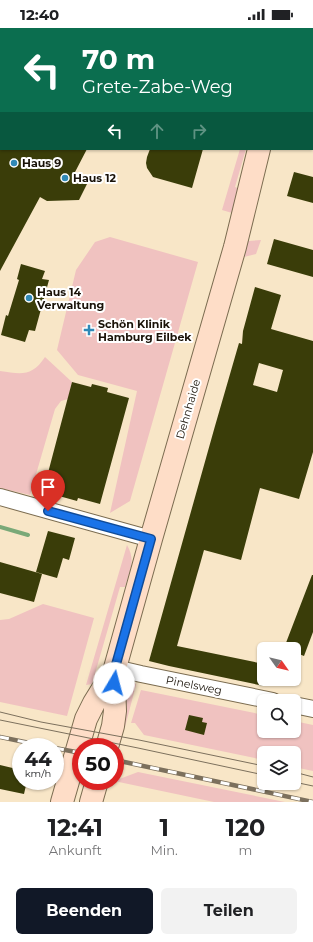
<!DOCTYPE html>
<html lang="de">
<head>
<meta charset="utf-8">
<style>
	:root { --surface:#fff; --page:#f2f2f2; --text:#202124; --muted:#757577; --accent:#111827 }
	body { margin:0; font-family:Montserrat,sans-serif; background:var(--page); color:var(--text); height:100vh; display:flex; flex-direction:column; font-size:15px; white-space:nowrap }
	* { box-sizing:border-box; margin:0 }
	p { font-size:13px; color:var(--muted) }
	.icon { flex:none; width:22px; height:22px; fill:none; stroke:currentColor; stroke-width:2; stroke-linecap:round; stroke-linejoin:round }
	.map { position:relative; height:774px; overflow:hidden }
	.sheet { display:flex; flex-direction:column; background:var(--surface); flex:1 }
	.sheet>* { flex:none }
	.guide { position:absolute; left:0px; top:0px; width:313px; height:122px; box-shadow:0 1px 3px #0004; background:#0b6e4f; color:#fff; overflow:hidden }
	.needle { width:26px; rotate:124deg }
	.tools { position:absolute; left:257px; top:614px; display:grid; gap:8px }
	.tools a { display:grid; place-items:center; width:44px; height:44px; border-radius:6px; background:var(--surface); box-shadow:0 1px 3px #0004; font-size:20px }
	.speed { position:absolute; left:12px; top:710px; display:flex; gap:8px; font-size:20px; font-weight:700; text-align:center }
	.speed>* { display:grid; place-content:center; width:52px; height:52px; border-radius:50%; background:var(--surface); box-shadow:0 1px 3px #0004; line-height:1 }
	.speed small { font-size:10px; font-weight:400 }
	.speed .limit { border:6px solid #d22; background:#fff; color:#111 }
	.pin { position:absolute; display:grid; place-items:center; width:34px; height:34px; color:#fff; margin:-41px -17px; border-radius:50% 50% 50% 0; rotate:-45deg; box-shadow:0 0 4px #0007 }
	.pin .icon { rotate:45deg }
	.me { position:absolute; width:44px; margin:-22px; rotate:8deg; stroke-linejoin:round; filter:drop-shadow(0 0 3px #0008) }
	.turn { display:flex; align-items:center; gap:14px; height:84px; padding:0 16px; font-size:18px }
	.turn .icon { width:52px; height:52px; stroke-width:2.5 }
	.turn b { display:block; font-size:28px; line-height:34px }
	.lanes { display:flex; align-items:center; height:38px; padding:0 16px; background:#0003; justify-content:center; gap:20px; direction:ltr }
	.lanes .off { opacity:.35 }
	.eta { display:flex; justify-content:space-evenly; align-items:center; height:68px; text-align:center }
	.eta b { font-size:24px; font-weight:700; line-height:28px }
	.action { display:flex; gap:8px; margin-top:auto; padding:8px 16px }
	.action a { flex:1; height:46px; border-radius:6px; background:var(--accent); color:#fff; font-size:16px; font-weight:700; line-height:46px; text-align:center }
	.action a+a { background:var(--page); color:var(--text) }
	.status { display:flex; justify-content:space-between; align-items:center; height:28px; padding:0 20px; background:var(--surface); direction:ltr }
	.status svg { height:11px; fill:currentColor }
	.map>svg:first-child { display:block }
</style>
</head>
<body>
<div class="status"><b>12:40</b><svg viewBox="0 0 49 12"><path d="M0 12V9h3v3zM5 12V6h3v6zM10 12V3h3v9zM15 12V0h3v12zM26 1h20v11H26zM47 4h2v5h-2z"/></svg></div>
<div class="map">
<svg width="313" height="774" viewBox="0 0 313 774">
	<rect width="100%" height="100%" fill="#f8e6c7"/>
	<!-- green -->
	<path fill="#f0c2c0" d="M240,121H246L235,159L240,161L232,185L222,182Z
		M110,209L198,234L130,473L110,485L137,363L78,347L57,322L76,242L95,214Z
		M261,212L256,226L244,229L248,213Z
		M45,329L72,354L68,371L61,373L55,381L30,467L0,460V343C21,346 32,349 45,329Z
		M127,517C136,533 130,542 125,559H120L92,656L86,657Z
		M43,576L94,590L67,688L0,674V592L9,591Z
		M135,655L136,657L125,699L121,698L128,660L130,657Z
		M141,662L264,687V703H294V693L313,697V743L294,739V725H264V732L144,707L135,695H131Z
		M138,744L285,774H214L114,753Z"/>
	<g fill="none" stroke-linecap="round" stroke-linejoin="round">
		<!-- stream -->
		<path stroke="#7aa978" stroke-width="4" d="M0,499L28,507"/>
	</g>
	<!-- building -->
	<path fill="#3a3d09" fill-rule="evenodd" d="M0,121H87L74,146L88,154L79,172L47,173L40,169L0,243Z
		M150,121H203L192,160L153,149L147,140L146,135L147,129Z
		M294,144L313,149V175L287,168Z
		M274,211L313,222V249L267,236Z
		M21,236L45,243L42,251L49,252L35,303L29,302L25,314L1,307L6,287L8,288L19,252L17,251Z
		M255,259L281,267L271,301L313,313V424L299,471L260,460L241,532L204,522L177,618L264,636V658L169,638L149,633L215,398L239,315L242,316L243,303ZM259,335L283,342L277,364L253,357Z
		M72,354L91,359L92,356L108,360L107,364L129,370L100,476L78,470L77,473L59,468L60,464L44,460Z
		M48,503L75,510L69,532L63,530L57,550L36,544Z
		M0,534L42,546L34,574L0,565Z
		M312,547H313V604L304,628L294,624V621H287L284,620Z
		M189,687L203,690L202,694L207,695L204,707L185,702Z
		M0,737L21,742V753H27L24,766L0,761Z"/>
	<g fill="none" stroke-linecap="round" stroke-linejoin="round">
		<!-- minor casing -->
		<g stroke="#7b6c50" stroke-width="18">
			<path id="minor" d="M0,469L151,511
				M115,640L141,646L273,673
				M294,677L313,681"/>
		</g>
		<!-- secondary casing -->
		<g stroke="#7b6c50" stroke-width="24">
			<path id="secondary" d="M292,1L293,0
				M107,719L113,698L115,683L114,655L115,640L151,511L235,219L259,121
				M62,774L86,691L94,675L115,641
				M91,774L97,753"/>
		</g>
		<!-- minor -->
		<use href="#minor" stroke="#fff" stroke-width="16"/>
		<!-- secondary -->
		<use href="#secondary" stroke="#feddc7" stroke-width="22"/>
		<!-- tram -->
		<path stroke="#7c705d" stroke-width="1" d="M0,684L41,694L139,712L264,738
			M0,692L138,720L264,747
			M294,744L313,749
			M294,754L313,758"/>
		<!-- rail casing -->
		<g stroke="#7c705d" stroke-width="4.5">
			<path id="rail" d="M0,709L49,719
				M55,720L81,725
				M115,732L313,774"/>
		</g>
		<!-- rail -->
		<use href="#rail" stroke="#fff" stroke-width="3" stroke-dasharray="9" stroke-linecap="butt"/>
	</g>
	<g fill="none" stroke-linecap="round" stroke-linejoin="round">
		<!-- route casing -->
		<g stroke="#114b97" stroke-width="10">
			<path id="route" d="M48,483L151,511L115,640L114,655"/>
		</g>
		<!-- route -->
		<use href="#route" stroke="#1a73e8" stroke-width="7"/>
	</g>
	<!-- markers -->
	<g fill="#3089b7" stroke="#fff" stroke-width="1.5">
		<circle cx="14" cy="135" r="4"/>
		<circle cx="65" cy="150" r="4"/>
		<circle cx="29" cy="270" r="4"/>
		<path d="M87 296h4v4h4v4h-4v4h-4v-4h-4v-4h4z"/>
	</g>
	<g text-anchor="middle" dominant-baseline="central" stroke-width="4" stroke-linejoin="round" paint-order="stroke">
		<!-- poi labels -->
		<g font-size="11" font-weight="bold" fill="#191208" stroke="#fff" text-anchor="start">
			<text x="22" y="135">Haus 9</text>
			<text x="73" y="150">Haus 12</text>
			<text x="37" y="264">Haus 14<tspan x="37" dy="13">Verwaltung</tspan></text>
			<text x="98" y="296">Schön Klinik<tspan x="98" dy="13">Hamburg Eilbek</tspan></text>
		</g>
		<!-- street labels -->
		<g font-size="11" fill="#191208" stroke="#fff">
			<text transform="translate(188 381) rotate(-74)">Dehnhaide</text>
			<text transform="translate(194 657) rotate(11)">Pinelsweg</text>
		</g>
	</g>
</svg>
<div class="tools">
<a><svg class="needle" viewBox="-14 -14 28 28"><path d="M0-13l5 13h-10z" fill="#e53935"/><path d="M0 13l5-13h-10z" fill="#757577"/></svg></a>
<a><svg class="icon" aria-label="search" viewBox="0 0 24 24"><circle cx="10" cy="10" r="6"/><path d="M15 15l6 6"/></svg></a>
<a><svg class="icon" aria-label="layers" viewBox="0 0 24 24"><path d="M12 4l9 5-9 5-9-5zM3 14l9 5 9-5"/></svg></a>
</div>
<div class="speed"><div>44<small>km/h</small></div><div class="limit">50</div></div>
<div class="pin" style="left:48px;top:483px;background:#d93025"><svg class="icon" aria-label="arrive" viewBox="0 0 24 24"><path d="M6 21V4h12l-3 4 3 4H6"/></svg></div>
<svg class="me" style="left:114px;top:655px" viewBox="-20 -20 40 40"><circle r="19" fill="#fff"/><path d="M0-13L10 11 0 6-10 11z" fill="#1a73e8"/></svg>
<div class="guide">
<div class="turn"><svg class="icon" aria-label="left" viewBox="0 0 24 24"><path d="M17 20v-9H6M10 6l-5 5 5 5"/></svg><div><b>70 m</b>Grete-Zabe-Weg</div></div>
<div class="lanes"><svg class="icon" aria-label="left" viewBox="0 0 24 24"><path d="M17 20v-9H6M10 6l-5 5 5 5"/></svg><svg class="icon off" aria-label="ahead" viewBox="0 0 24 24"><path d="M12 20V5M6 11l6-6 6 6"/></svg><svg class="icon off" aria-label="right" viewBox="0 0 24 24"><path d="M7 20v-9h11M14 6l5 5-5 5"/></svg></div>
</div>
</div>
<section class="sheet">
<div class="eta">
<div><b>12:41</b><p>Ankunft</p></div>
<div><b>1</b><p>Min.</p></div>
<div><b>120</b><p>m</p></div>
</div>
<div class="action"><a>Beenden</a><a>Teilen</a></div>
</section>
</body>
</html>
